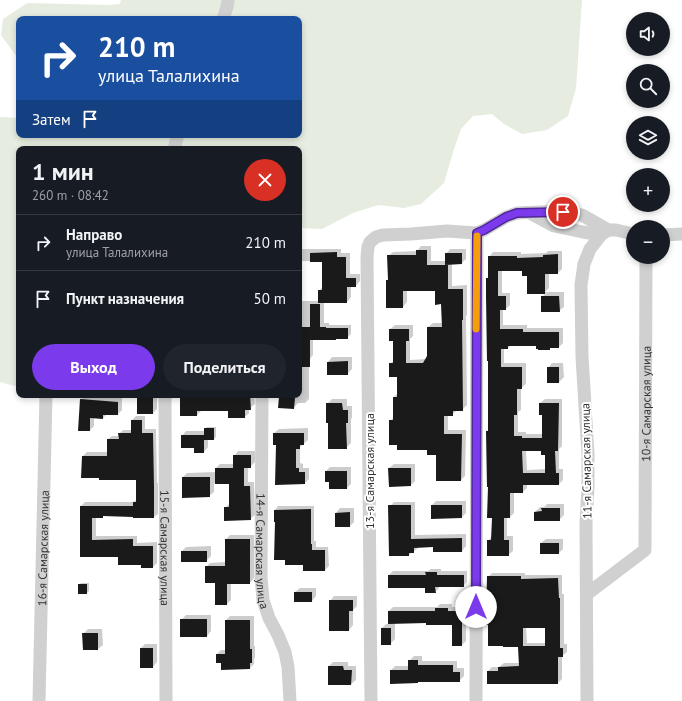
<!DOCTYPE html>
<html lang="ru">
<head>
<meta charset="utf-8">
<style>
	:root { --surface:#171b24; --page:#20242c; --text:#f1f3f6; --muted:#9ea1a6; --line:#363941; --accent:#7c3aed }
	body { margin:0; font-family:"PT Sans",sans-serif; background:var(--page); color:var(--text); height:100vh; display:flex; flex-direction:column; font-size:15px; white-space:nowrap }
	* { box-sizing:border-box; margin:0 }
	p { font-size:13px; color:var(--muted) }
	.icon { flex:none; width:22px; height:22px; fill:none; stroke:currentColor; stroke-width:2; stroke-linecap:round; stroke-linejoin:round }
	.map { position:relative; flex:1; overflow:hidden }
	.details { position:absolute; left:16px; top:146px; width:286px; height:252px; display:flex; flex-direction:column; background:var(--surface); border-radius:8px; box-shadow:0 2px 6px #0003 }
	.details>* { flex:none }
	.guide { position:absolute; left:16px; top:16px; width:286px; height:122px; border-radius:8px; box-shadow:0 2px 6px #0003; background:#1a4fa0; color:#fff; overflow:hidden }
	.controls { position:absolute; left:626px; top:12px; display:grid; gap:8px }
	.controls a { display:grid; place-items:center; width:44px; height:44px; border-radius:50%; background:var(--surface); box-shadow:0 2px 6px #0003; font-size:20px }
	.pin { position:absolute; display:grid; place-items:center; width:34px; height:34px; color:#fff; margin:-17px; border:2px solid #fff; border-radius:50%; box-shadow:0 1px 4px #0007 }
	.me { position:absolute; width:44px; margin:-22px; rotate:0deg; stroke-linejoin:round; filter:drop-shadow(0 0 3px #0008) }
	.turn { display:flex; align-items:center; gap:14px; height:84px; padding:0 16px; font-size:18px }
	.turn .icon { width:52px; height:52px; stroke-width:2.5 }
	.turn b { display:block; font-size:28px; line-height:34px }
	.then { display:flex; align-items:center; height:38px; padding:0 16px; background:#0003; gap:8px; font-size:15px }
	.round { display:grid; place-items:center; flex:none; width:42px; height:42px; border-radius:21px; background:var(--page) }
	.overview { display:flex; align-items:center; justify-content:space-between; height:68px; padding:0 16px }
	h1 { font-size:24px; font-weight:600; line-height:30px }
	.action { display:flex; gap:8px; margin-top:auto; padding:8px 16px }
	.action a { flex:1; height:46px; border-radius:24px; background:var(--accent); color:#fff; font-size:16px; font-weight:600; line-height:46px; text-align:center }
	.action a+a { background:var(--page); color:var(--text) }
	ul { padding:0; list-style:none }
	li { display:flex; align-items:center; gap:12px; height:56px; padding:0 16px; border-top:1px solid var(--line) }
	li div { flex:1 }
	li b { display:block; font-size:15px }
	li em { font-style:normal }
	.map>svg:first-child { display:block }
</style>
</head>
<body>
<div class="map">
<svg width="682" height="701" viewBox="0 0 682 701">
	<rect width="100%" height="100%" fill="#fff"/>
	<!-- green -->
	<path fill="#e6ecdf" d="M121,0H582L576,88L568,116L547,130L522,134L504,124L492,114L473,116L461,129L454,149L444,183L421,204L404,208L378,205L353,213L322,229L299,228V149H19V387L0,382V117L19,118V135H299V19H19V60L1,35L3,19L27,3L109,5L120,4Z"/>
	<!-- shadow -->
	<path fill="#0003" fill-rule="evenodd" d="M421,246H431V261H446V254L450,249H466V259L462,263L452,264V286L467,285V315L466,316L467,405L462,410H457L452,415H448V430H466L465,476L461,480L437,454L428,449L398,444L390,421L394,417V397L398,393V376L390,364L394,360V340L390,329L395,325H413V336L410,339V360L426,359L428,356V327L433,323H442V304L436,290H407V302L403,307L387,280L389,279L388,256L393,252L417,251Z
		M299,249H341V253H350V274H360V281L356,286H351V297L347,302H324V323H329V325H351V334L347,338L313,339V355L309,360V399L305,403H298L293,408L279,407L280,395H299V282H302V301H319V291L323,286V261H299Z
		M548,251H562V269L558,273H549V288L545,292H564V307L559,311L542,297L546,293H528V275L523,270H502V293H510V305L506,309H503V325H527V328H563V343L559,347H551L549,349L537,345H511L508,348H504V363H526V384L521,388V410L518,412V432H526V434H543V414L540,403L545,399H562V446L559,449V469H563V480L559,484H527V488L523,492H514V513L510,517H507V536H513V551L508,555L488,541L492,536V517L489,486L487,431L489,429L487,278L489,277V257L493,252H521V254L546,253ZM526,450H542L546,454V469L527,470Z
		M332,357H352V369L347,374H328V362Z
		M552,363H563L564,377L559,382L548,368Z
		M85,395L122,398V410L118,414H107L103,418L94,417V426L90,430H79L81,399Z
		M137,395H157V409L153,413H138Z
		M181,395H254L255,404L250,408L249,409V413L245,417L229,410H201V411L197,415H181Z
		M332,399H347V406H352V418L351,419V443L346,448L327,404Z
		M136,416H145V429H156L157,483H158V514L154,517L134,516L103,515L96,517V536H137V543L157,542V563L153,567H142V564L119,556H81V506L85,502H134L137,499V479L83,456L87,452H108V439L112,436H120L119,434L123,430H132V420Z
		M207,427H216V437L214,439H208V447L204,452L195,447L182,436L186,431H205V429Z
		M308,428V440L300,447V463L303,464V468H309V479L305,483L276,444L274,433L279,429Z
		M238,451H255V462L250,467H248V482H254L255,515L250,519L225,508L230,503V483H214V492L209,496L183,477L187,473L216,472V468L220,464H234V456Z
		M394,464H415V481L411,485L389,468Z
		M330,467H351V484L347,488L330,481L326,471Z
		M436,501H466V513L462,517L432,505Z
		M394,502H415V535L466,534V546L462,551L434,546L418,547V548L413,552H412L409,555L390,506Z
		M547,504H564V515L559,520L535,512L540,507H544Z
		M278,506H314V541H316V547H328L329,566L325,570L304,564L276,521L275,510Z
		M340,508H354V522L350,526L336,513Z
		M230,535H254V578L250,583H231V600L227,604L216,582L206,567L210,563L226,562V539Z
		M546,539H563V549L559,553L541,543Z
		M211,546V556L206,561L182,551L186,547Z
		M431,569H441V571H467V582L463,586H439V588L435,592L426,587L389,575L393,571H428Z
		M492,573H525V575H562V594H564V644H567V652L562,656V679L558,683L488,671L492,667H499L504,663H519V646L488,577ZM526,627H546V643H527Z
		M81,583H89V591L87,593L79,585Z
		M300,588H316V596L312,601L295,592Z
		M334,596H357V606L353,610V625L349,630L330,601Z
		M440,604H452V607H466V641L462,645H453V624L426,622L395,623V639L390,644L382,628L386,624H389V611L393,607H437Z
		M186,615H211V631L207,636L181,620Z
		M230,616H254V646H255V658L254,659V664L250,668L222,662L217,654L221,650H226V620Z
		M88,629H102L103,645L98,649H84L83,634Z
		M145,644H157V662L153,667L141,648Z
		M414,656H422V661H457V668H464V676L459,681L391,670L395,666H409V661Z
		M333,662H348V666H356V680L351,684H329V666Z"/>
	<!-- building -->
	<path fill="#1a1a1a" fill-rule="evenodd" d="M416,250H427V265H448V289H463V320H462L463,411H453V416H444V434H462L461,481H436V455H427V450H397V445H389V420H393V397H397V377H389V363H393V341H389V329H409V341H406V363H423L427,356V327H442L441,304L435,305V291H403V308H386V280H388L387,255H416Z
		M337,252V257H346V278H356V287H347V303H318V290H322V262H310V253Z
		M445,253H462V264L445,265Z
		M558,254V274H545V294H527V276H522V271H498V296H506V310H500V329H523V332H559V348H550V350H538V349H536V346H508V349H501V367H522V389H517V415H514V436H522V438H542V415H539V403H559L558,451H555L556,473H559V485H523V493H510V518H504V540H509V556H487V540H491L492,518H487L488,487H487L486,431H488V361H487L486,296V278H488V256H517V258L543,257V255ZM522,451H541V455H545V473H523Z
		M541,296H559L560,312H541Z
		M310,304H320V327H326V328H348V339H336V340H310V367H301V348H299V327H310Z
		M348,361V375H327V362Z
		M547,367H559V383H547Z
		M180,395H250L251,410H245V418H228V411H197V416H180Z
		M137,397H153V414H137Z
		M279,397L295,398L294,409L278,408Z
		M80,399L118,402V415H103V419L90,418V431H78Z
		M326,403H342L343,410H348V423H346L347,449H328V423H326Z
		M131,420H142V433H153L154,487V518H133V517L103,516V518H92V540L133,539V546H153V568H141V565H118V557H80V506H133V502H136V480H99V478H81L82,456H107V439H119L118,433H131Z
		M204,428H214V440H204Z
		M273,433H304V445H300V449H296V468H299V472H305V484L275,485L276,445H273Z
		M181,435H204V453H194V448H181Z
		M233,455H251V468H244V486H250L251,520L224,521V507H229V484H215V468H233Z
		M388,468H411V486L389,487Z
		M325,471H347V489H329V482H325Z
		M182,477H210V497L182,498Z
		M388,505H411V539L462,538V552H433V547L414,548V553H409V556H389Z
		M431,505H462V518L431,519Z
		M541,508H560V521H534V512L542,511Z
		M311,509V544H312V550H325V571H303V565H285V560H274L275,522H274V510Z
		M350,512V527H335V513Z
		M225,539H250V584H227V605H215V583H205V566H225Z
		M540,543H559V554H540Z
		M181,551H207V562H181Z
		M425,572H437V575H464V587H435L436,593H425V588H388V575H426Z
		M487,576H521V579L558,578L559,598H560V648H563V657H558V684H487V671H498V667L519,666L518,647H503V646H488V625H486ZM523,628H545V646H523Z
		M78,584H87V594H78Z
		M294,592H312V602H294Z
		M329,600H353V611H349V631H329Z
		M435,608H448V611H462V646H452V625H426V623L388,624V611H435Z
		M180,619H207V637H180Z
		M225,620H250V649H252V663H250V669L221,670V663H216V654H225Z
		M381,628H391V645H381Z
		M82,633H98V650H83Z
		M140,648H153V668H140Z
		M408,660H418V665H453V672H460V682H418V683L390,684V670H408Z
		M328,666H343L344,670H352L351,685H328Z"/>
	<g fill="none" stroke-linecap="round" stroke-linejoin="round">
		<!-- minor -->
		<g stroke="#d0d0d0" stroke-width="13">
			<path d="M223,19L227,7L228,0"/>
			<path d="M174,149L178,135"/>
			<path d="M530,213L554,226L583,232L601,235"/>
			<path d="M663,235L682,234"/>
			<path id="s1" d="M165,395L166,701"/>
			<path id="s2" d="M262,395L261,577L263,600L269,618L278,635L285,652L288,667L290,701"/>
			<path id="s3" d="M587,594L645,550L646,257"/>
			<path id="s4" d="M39,701L46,395"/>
			<path d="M371,701L367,257L368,247L370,242L376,237L383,235L411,234L447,231L477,233L484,230L506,217L517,213L563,211L582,215L608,230H616L633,234"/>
			<path d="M476,701L477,233"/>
			<path d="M587,701L586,523L588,487V454L582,357L581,285L584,264L590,249L601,235L608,230"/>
		</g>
	</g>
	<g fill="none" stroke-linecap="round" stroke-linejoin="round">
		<!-- route casing -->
		<g stroke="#51269a" stroke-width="10">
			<path id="route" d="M476,607L477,233L484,230L506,217L517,213L563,212"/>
		</g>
		<!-- route -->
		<use href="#route" stroke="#7c3aed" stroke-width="7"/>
		<!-- slow -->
		<path stroke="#f59e0b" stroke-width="7" d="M476,329L477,236"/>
	</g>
	<g text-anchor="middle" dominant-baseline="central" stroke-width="4" stroke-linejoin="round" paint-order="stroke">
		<!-- street labels -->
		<g font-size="12" fill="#333" stroke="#fff">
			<text stroke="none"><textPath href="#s3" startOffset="219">10-я Самарская улица</textPath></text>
			<text transform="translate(586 461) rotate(-91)">11-я Самарская улица</text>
			<text transform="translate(369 471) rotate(-90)">13-я Самарская улица</text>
			<text stroke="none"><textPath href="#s4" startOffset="153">16-я Самарская улица</textPath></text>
			<text stroke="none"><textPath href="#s1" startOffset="153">15-я Самарская улица</textPath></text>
			<text stroke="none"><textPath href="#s2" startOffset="156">14-я Самарская улица</textPath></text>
		</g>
	</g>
</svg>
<div class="controls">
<a><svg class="icon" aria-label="sound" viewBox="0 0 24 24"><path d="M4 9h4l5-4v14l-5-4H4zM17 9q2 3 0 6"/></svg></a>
<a><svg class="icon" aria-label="search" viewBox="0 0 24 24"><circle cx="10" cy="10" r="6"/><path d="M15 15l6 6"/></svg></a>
<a><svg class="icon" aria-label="layers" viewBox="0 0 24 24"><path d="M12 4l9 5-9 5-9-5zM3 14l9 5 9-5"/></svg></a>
<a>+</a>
<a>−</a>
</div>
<div class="pin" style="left:563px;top:212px;background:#d93025"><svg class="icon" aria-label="arrive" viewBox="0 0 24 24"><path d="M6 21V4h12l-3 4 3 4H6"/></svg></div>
<svg class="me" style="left:476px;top:607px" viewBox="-20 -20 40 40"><circle r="19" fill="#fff"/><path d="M0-13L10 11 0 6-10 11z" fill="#7c3aed"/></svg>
<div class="guide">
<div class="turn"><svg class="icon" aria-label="right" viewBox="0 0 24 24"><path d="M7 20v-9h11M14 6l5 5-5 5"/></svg><div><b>210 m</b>улица Талалихина</div></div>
<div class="then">Затем<svg class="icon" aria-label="arrive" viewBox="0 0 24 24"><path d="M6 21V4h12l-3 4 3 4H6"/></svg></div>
</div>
<section class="details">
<div class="overview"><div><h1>1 мин</h1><p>260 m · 08:42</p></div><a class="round" style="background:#d93025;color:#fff"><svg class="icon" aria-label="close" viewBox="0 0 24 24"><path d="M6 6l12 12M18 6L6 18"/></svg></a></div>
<ul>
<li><svg class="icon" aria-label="right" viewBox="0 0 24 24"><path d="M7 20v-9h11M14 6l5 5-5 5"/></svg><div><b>Направо</b><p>улица Талалихина</p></div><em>210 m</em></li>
<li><svg class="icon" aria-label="arrive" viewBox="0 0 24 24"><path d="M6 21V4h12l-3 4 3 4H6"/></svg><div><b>Пункт назначения</b></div><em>50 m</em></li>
</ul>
<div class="action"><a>Выход</a><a>Поделиться</a></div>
</section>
</div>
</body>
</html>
